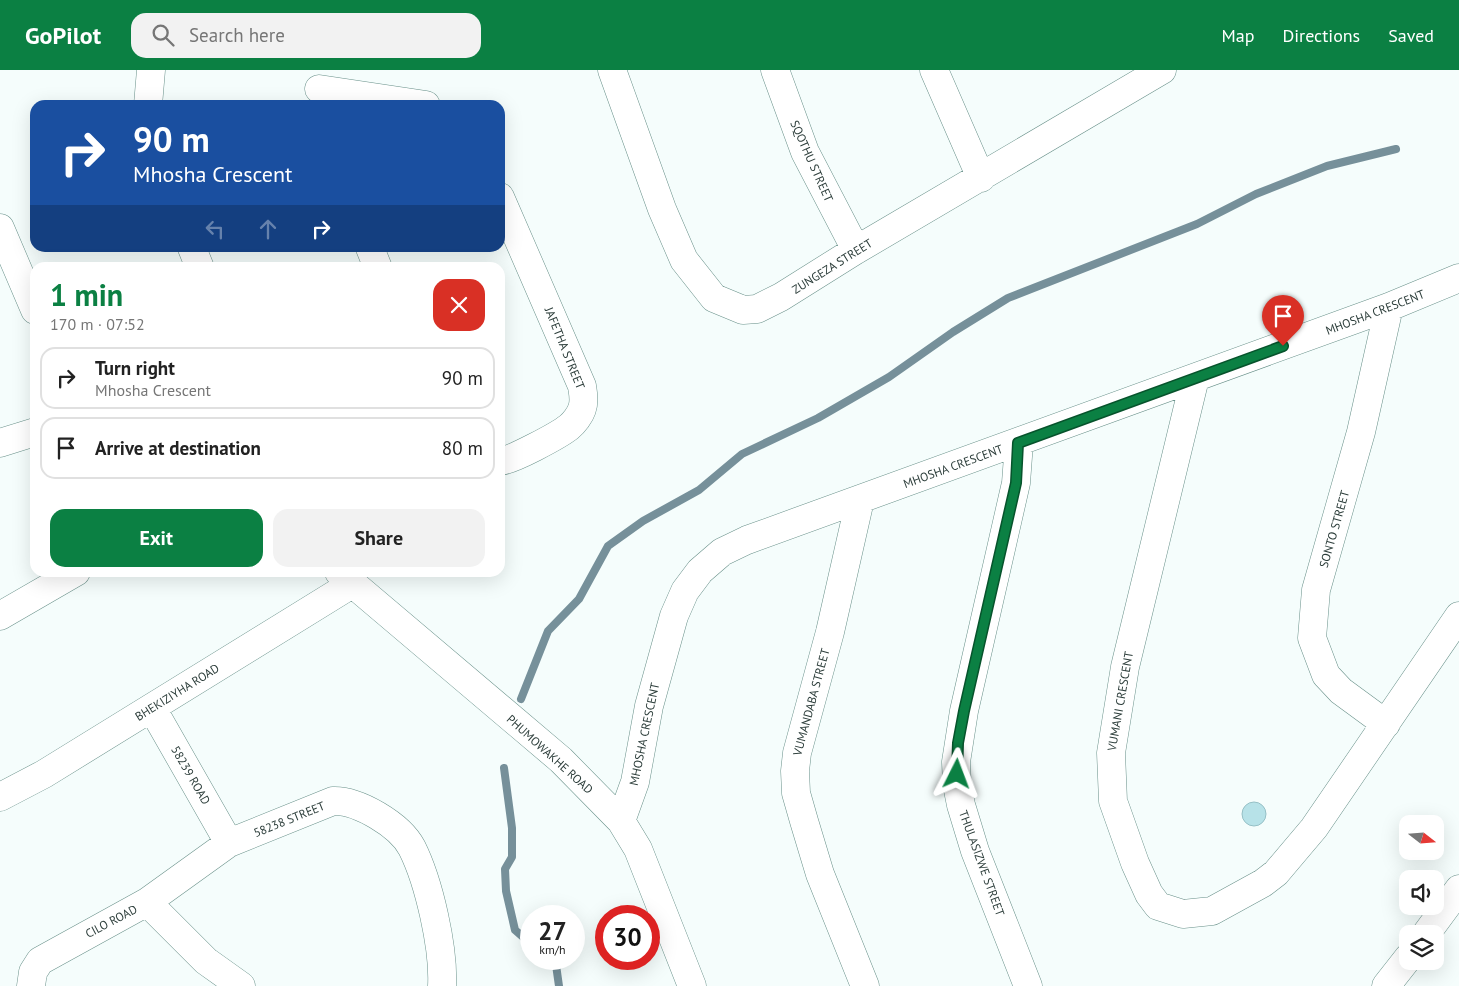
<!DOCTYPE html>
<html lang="en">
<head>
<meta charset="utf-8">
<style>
	:root { --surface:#fff; --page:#f2f2f2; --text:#222; --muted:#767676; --line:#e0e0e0; --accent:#0b8043 }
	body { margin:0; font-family:"PT Sans",sans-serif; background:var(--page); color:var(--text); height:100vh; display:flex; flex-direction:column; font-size:19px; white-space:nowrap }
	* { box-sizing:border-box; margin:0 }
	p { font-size:16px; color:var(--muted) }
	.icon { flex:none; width:28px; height:28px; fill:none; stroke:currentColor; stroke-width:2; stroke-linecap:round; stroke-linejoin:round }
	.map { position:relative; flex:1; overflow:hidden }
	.side { position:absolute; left:30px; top:192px; width:475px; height:315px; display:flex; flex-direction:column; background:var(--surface); border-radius:15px; box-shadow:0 5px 20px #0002 }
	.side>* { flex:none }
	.top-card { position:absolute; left:30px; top:30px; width:475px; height:152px; border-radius:15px; box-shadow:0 5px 20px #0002; background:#1a4fa0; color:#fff; overflow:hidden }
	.needle { width:32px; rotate:107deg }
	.fabs { position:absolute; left:1399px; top:745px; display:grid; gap:10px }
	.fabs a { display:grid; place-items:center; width:45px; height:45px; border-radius:10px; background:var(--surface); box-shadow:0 5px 20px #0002; font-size:25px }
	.speed { position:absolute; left:520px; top:835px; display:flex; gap:10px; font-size:25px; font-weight:700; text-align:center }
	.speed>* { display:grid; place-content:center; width:65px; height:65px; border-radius:50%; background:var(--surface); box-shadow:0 5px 20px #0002; line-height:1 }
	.speed small { font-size:12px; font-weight:400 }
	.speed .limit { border:8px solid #d22; background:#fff; color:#111 }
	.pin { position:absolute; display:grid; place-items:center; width:42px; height:42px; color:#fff; margin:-51px -21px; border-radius:50% 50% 50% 0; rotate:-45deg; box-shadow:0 0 5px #0007 }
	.pin .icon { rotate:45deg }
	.me { position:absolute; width:55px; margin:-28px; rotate:3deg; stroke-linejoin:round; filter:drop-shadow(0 0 4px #0008) }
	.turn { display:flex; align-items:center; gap:18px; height:105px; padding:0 20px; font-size:22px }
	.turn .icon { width:65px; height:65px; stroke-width:2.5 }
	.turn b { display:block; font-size:35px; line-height:42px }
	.lanes { display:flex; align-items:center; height:48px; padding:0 20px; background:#0003; justify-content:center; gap:25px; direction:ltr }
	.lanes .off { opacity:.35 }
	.round { display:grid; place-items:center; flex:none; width:52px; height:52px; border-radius:15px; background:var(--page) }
	.summary { display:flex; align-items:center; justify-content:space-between; height:85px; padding:0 20px }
	h1 { font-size:30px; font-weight:700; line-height:38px; color:var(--accent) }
	.primary-button { display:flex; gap:10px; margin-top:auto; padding:10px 20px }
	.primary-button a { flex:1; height:58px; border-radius:15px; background:var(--accent); color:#fff; font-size:20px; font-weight:700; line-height:58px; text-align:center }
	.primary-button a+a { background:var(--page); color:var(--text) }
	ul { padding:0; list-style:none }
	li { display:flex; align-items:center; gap:15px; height:62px; margin:0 10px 8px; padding:0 10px; border:2px solid var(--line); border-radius:15px }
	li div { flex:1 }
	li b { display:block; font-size:19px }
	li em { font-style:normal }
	header { display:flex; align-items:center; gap:30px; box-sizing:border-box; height:70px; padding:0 25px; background:var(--accent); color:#fff }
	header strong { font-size:24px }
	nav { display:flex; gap:28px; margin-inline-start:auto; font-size:18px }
	.search { width:350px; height:45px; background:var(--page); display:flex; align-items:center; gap:12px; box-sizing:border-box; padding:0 18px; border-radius:15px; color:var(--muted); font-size:19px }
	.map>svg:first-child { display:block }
</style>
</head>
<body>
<header>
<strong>GoPilot</strong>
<div class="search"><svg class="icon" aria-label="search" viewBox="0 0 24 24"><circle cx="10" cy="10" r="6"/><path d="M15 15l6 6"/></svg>Search here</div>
<nav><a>Map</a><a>Directions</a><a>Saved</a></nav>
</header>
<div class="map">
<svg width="1459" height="916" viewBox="0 0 1459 916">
	<rect width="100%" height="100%" fill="#f5fdfc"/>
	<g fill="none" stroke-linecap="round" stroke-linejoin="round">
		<!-- stream -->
		<path stroke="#76909a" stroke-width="8" d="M521,629L548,561L579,529L608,476L643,451L699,420L742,384L818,348L889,307L953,262L1008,228L1197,154L1256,124L1327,96L1396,79
			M504,698L512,758V787L505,799L506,821L515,860L531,874
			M549,889L556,895L559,916"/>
	</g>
	<!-- building -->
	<path fill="#b7e2e8" stroke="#96c0c6" d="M1242 744a12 12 0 1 1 24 0a12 12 0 1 1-24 0Z"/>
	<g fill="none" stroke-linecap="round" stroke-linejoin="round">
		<!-- minor casing -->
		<g stroke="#69918a" stroke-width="29">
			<path id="minor" d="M612,0L662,139L684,190L714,228L743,240L757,239L781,227L856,180L1162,0
				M775,0L805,82L856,180
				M934,0L981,108
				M319,19L426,35
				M148,35L151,0
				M500,127L582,316C583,323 585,331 582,339C580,345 574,353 569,357C559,365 511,391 500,391
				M0,158L35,240
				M192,178L200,198
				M370,178L378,198
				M1195,308L1125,597L1111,683L1113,731L1135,793L1149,824L1158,836L1183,844L1212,841L1263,813L1276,803L1314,758L1459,546
				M0,373L35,362
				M1019,373L1016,413L964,641L956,692L957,715L961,735L975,781L1028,916
				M860,430L830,562L797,683L795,701L796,723L804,751L820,804L865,916
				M339,502L561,690L621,751L638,779L692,916
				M0,546L76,502
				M152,638L229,773
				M1386,654L1341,621L1326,605L1312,568L1316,520L1361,362L1389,237
				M0,727L44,704L352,514
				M621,751L635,712L649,636L674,546L685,521L700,501L722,482L747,470L1389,237L1459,208
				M147,832L229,773L333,731C358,730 400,755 412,778C429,812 444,878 442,916
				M1426,864L1459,819
				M31,916L33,902L40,891L147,832L206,891L241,916
				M1386,916L1408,888"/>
		</g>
		<!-- minor -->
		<use href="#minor" stroke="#fff" stroke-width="28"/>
	</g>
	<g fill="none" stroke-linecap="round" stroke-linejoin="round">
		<!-- route casing -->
		<g stroke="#07532c" stroke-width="12">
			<path id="route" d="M957,704L958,673L964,641L1016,413L1018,373L1283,276"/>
		</g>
		<!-- route -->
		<use href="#route" stroke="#0b8043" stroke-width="9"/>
	</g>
	<g text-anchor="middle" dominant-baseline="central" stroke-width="4.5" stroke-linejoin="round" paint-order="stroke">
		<!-- street labels -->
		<g font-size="12" fill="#2d3e3b" stroke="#fff">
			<text transform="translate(812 91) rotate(66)">SQOTHU STREET</text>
			<text transform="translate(832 196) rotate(-32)">ZUNGEZA STREET</text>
			<text transform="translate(1375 242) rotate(-21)">MHOSHA CRESCENT</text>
			<text transform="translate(565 278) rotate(68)">JAFETHA STREET</text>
			<text transform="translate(953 396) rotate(-20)">MHOSHA CRESCENT</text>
			<text transform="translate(1334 459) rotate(-74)">SONTO STREET</text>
			<text transform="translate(177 622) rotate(-32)">BHEKIZIYHA ROAD</text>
			<text transform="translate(1120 631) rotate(-80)">VUMANI CRESCENT</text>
			<text transform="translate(811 632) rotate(-75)">VUMANDABA STREET</text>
			<text transform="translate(644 664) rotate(-78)">MHOSHA CRESCENT</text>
			<text transform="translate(550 684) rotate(42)">PHUMOWAKHE ROAD</text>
			<text transform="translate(191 705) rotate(60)">58239 ROAD</text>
			<text transform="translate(289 749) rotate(-22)">58238 STREET</text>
			<text transform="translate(982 793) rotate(70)">THULASIZWE STREET</text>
			<text transform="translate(111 851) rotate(-28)">CILO ROAD</text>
		</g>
	</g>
</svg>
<div class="fabs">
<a><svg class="needle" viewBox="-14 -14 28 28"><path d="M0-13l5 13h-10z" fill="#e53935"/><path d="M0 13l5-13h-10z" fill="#767676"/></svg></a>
<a><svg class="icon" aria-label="sound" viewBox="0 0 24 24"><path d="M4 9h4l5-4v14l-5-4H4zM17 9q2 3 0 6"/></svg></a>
<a><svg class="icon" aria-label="layers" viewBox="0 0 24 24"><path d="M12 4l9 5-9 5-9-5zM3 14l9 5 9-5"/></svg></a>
</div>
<div class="speed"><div>27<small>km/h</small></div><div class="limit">30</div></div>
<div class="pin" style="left:1283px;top:276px;background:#d93025"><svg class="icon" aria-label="arrive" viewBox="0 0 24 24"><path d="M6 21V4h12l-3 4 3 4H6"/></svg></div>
<svg class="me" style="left:957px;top:704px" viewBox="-20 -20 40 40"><path d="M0-17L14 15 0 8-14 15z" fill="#0b8043" stroke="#fff" stroke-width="4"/></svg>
<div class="top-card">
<div class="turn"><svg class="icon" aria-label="right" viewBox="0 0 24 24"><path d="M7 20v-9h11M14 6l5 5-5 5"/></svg><div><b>90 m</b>Mhosha Crescent</div></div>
<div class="lanes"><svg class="icon off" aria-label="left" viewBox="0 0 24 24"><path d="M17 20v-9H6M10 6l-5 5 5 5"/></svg><svg class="icon off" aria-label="ahead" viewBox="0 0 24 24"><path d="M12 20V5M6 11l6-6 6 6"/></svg><svg class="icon" aria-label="right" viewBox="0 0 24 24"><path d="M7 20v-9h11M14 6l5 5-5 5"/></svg></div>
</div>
<section class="side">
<div class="summary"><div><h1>1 min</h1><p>170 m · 07:52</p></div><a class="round" style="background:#d93025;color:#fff"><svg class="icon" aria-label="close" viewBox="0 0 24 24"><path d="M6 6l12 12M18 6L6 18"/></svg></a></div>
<ul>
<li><svg class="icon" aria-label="right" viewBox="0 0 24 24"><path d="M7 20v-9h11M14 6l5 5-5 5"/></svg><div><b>Turn right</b><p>Mhosha Crescent</p></div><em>90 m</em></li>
<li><svg class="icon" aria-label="arrive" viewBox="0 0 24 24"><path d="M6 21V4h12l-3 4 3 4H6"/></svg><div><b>Arrive at destination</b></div><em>80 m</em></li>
</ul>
<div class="primary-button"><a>Exit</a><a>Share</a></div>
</section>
</div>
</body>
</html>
